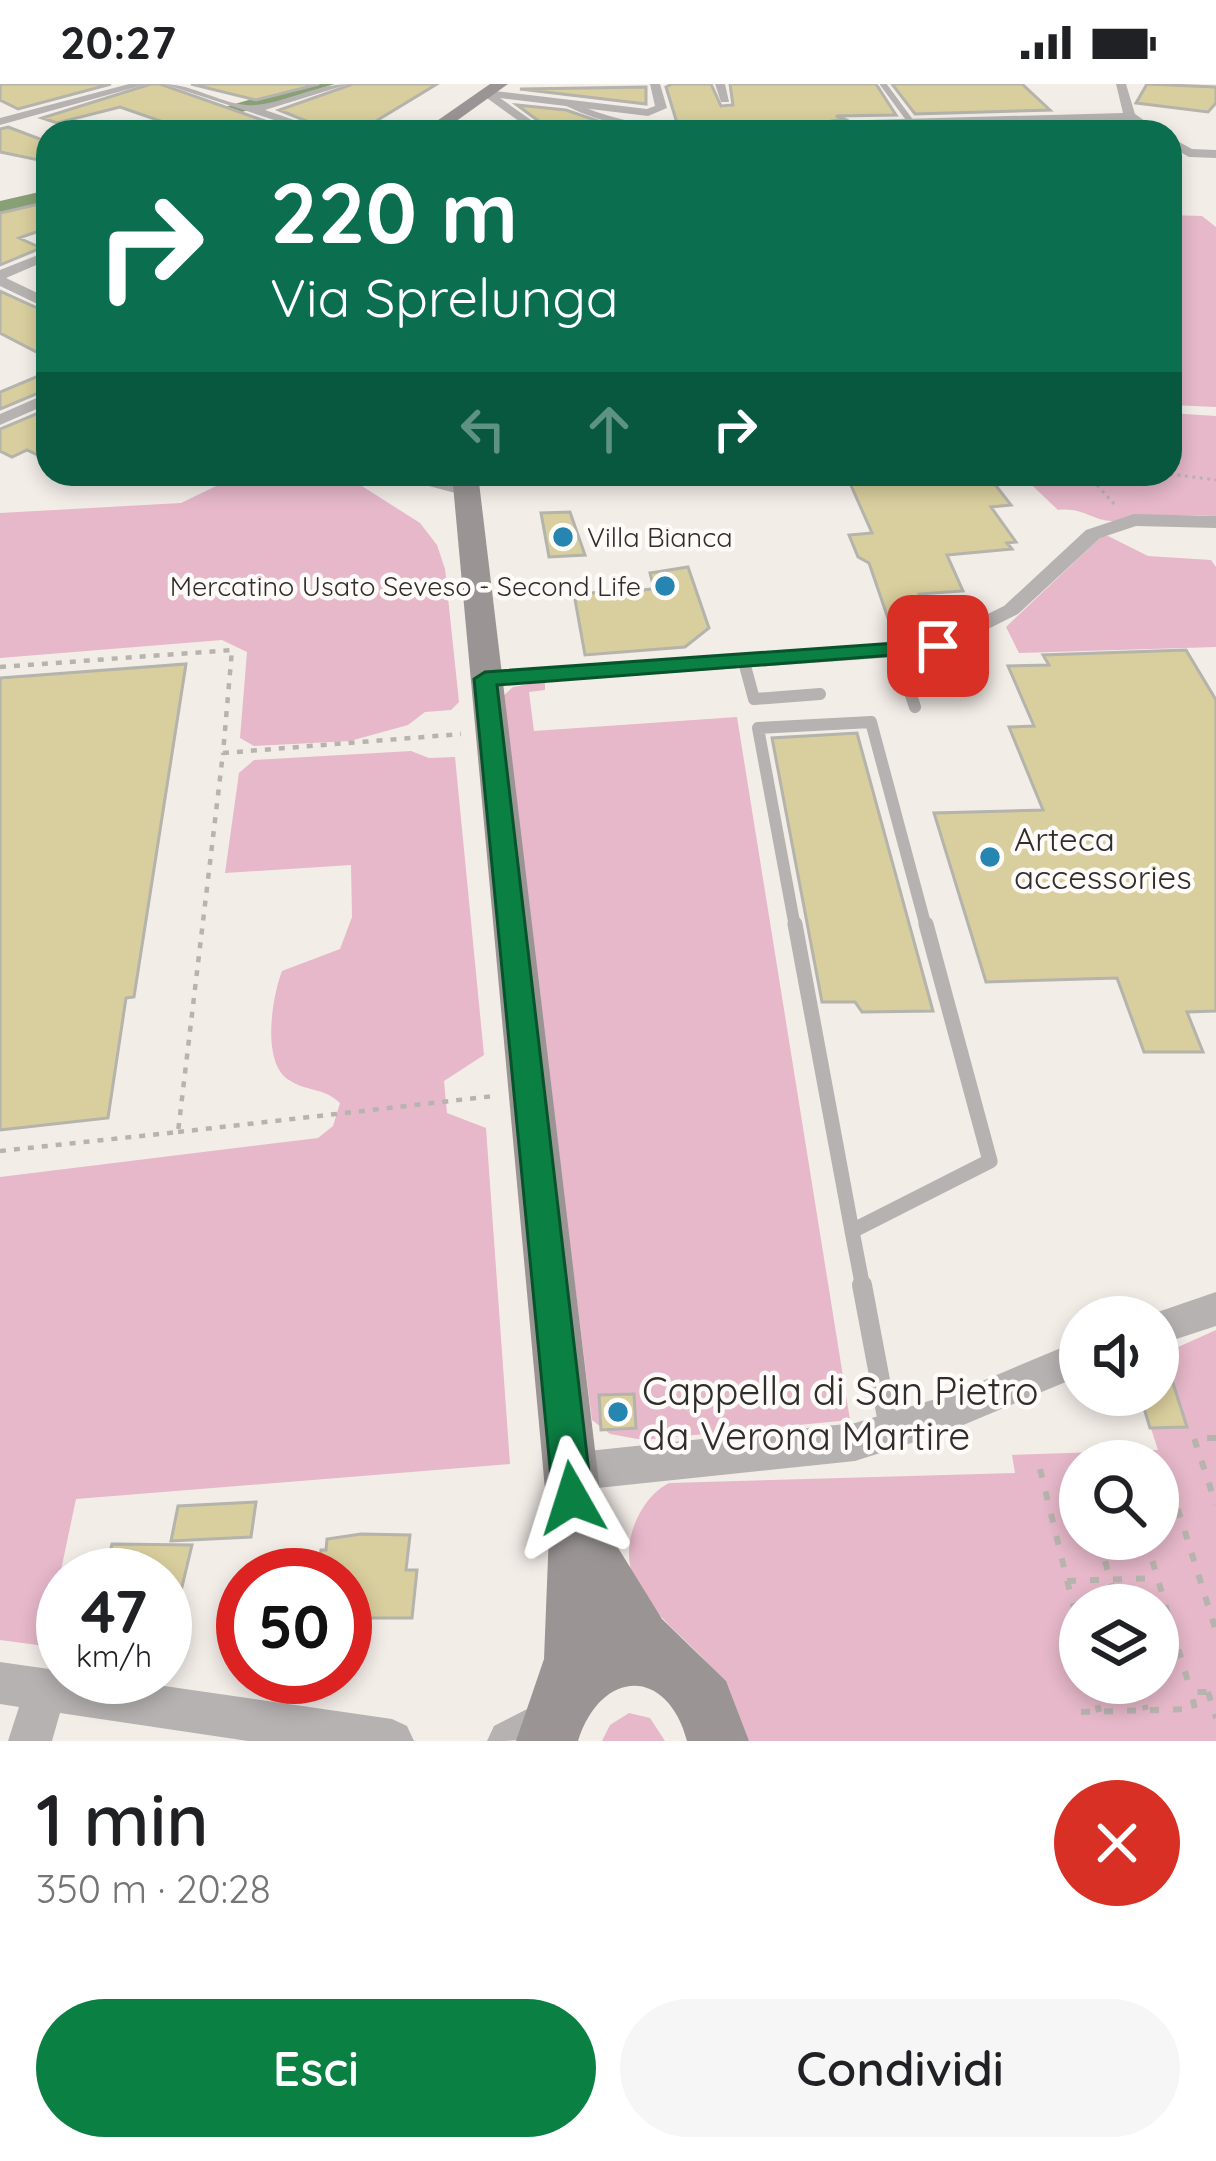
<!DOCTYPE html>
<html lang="it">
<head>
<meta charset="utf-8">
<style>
	:root { --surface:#fff; --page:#f6f6f6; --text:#202124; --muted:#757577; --accent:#0b8043 }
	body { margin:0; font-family:Quicksand,sans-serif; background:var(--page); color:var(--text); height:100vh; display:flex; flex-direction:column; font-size:45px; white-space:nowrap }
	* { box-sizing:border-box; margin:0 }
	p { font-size:39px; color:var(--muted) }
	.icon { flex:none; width:66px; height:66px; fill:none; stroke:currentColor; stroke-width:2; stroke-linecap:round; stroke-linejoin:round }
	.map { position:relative; height:1657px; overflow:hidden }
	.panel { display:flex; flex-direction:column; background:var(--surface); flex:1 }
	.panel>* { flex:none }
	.guide { position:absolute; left:36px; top:36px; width:1146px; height:366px; border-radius:36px; box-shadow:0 6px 18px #0003; background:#0b6e4f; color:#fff; overflow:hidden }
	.buttons { position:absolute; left:1059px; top:1212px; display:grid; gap:24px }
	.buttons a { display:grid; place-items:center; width:120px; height:120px; border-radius:50%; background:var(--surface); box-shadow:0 6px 18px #0003; font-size:60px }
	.speed { position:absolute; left:36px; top:1464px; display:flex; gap:24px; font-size:60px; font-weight:700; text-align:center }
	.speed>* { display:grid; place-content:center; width:156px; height:156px; border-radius:50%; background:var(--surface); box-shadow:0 6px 18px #0003; line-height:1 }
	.speed small { font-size:30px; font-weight:400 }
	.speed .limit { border:18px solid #d22; background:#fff; color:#111 }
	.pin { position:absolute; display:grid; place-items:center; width:102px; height:102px; color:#fff; margin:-51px; border-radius:24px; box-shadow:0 6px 18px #0006 }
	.me { position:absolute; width:132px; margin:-66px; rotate:354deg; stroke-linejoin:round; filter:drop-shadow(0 0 9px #0008) }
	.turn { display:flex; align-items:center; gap:42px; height:252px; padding:0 36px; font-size:54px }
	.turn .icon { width:156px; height:156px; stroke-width:2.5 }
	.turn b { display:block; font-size:84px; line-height:102px }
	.lanes { display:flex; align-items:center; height:114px; padding:0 36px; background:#0003; justify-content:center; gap:60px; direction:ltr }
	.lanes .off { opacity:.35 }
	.round { display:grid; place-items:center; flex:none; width:126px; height:126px; border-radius:63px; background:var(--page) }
	.head { display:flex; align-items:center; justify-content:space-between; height:204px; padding:0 36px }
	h1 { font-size:72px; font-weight:600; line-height:90px }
	.action { display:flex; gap:24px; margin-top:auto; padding:24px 36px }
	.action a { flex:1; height:138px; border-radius:72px; background:var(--accent); color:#fff; font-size:48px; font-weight:600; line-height:138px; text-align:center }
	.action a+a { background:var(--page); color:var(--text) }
	.status { display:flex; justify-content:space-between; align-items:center; height:84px; padding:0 60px; background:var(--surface); direction:ltr }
	.status svg { height:33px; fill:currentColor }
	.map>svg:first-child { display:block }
</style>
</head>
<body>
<div class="status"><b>20:27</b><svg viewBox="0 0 49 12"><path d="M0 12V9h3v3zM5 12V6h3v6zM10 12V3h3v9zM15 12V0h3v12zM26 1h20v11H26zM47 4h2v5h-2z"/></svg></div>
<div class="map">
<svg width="1216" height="1657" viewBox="0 0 1216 1657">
	<rect width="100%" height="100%" fill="#f3ede8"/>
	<!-- green -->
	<path fill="#e6b8c9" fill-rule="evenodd" d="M1087,35L1122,38L1140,48H887L881,40Z
		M1170,131L1202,132L1216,143V323L1170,321Z
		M1170,329L1216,332V432C1174,429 1151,435 1112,437C1093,437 1083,423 1058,426L1020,390H1170Z
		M241,390H343L420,439L437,461L445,485L459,618L451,626L425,628L408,641L350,657L254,662L240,654L247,568L222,556L0,574V429L181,419Z
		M1104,450L1148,472L1211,476L1216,483V563L1019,569L1006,543Z
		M545,597V606L529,608L534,647L737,633L850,1336L643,1356L610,1350L592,1336L501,614L513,603Z
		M411,667L429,674L455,673L484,971L444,997L447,1029L486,1044L510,1380L76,1415L45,1562L0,1556V1093L318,1054L333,1042L340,1019C323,1003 307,1008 289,996C261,979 272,913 282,887L340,865L352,833L351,781L225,789L239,689L254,676Z
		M1216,1246V1657H743C733,1572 667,1559 635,1496C618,1463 639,1414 669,1399L1015,1389L1012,1371L1158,1366L1140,1311H1158V1272ZM1080,1377H1158V1455H1080ZM1080,1521H1158V1599H1080Z
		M629,1629L650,1634L665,1657H602L610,1641Z"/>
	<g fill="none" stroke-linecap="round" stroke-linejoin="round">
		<!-- river -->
		<path fill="#89a076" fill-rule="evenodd" d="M302,0H335L176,48H140Z
			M48,106V120L0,133V117Z"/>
	</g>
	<!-- building -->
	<path fill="#d9ce9d" stroke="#b4b3ac" stroke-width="3" d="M0,0H111L18,25L0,16Z
		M151,0H160L296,48H192L120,23L57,39L42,34Z
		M191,0H319L256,16Z
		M353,0H437L358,48H333L279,26Z
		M672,0H711L721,22L733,21L730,0H876L896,31L836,32L844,35L826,38L677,39L666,3Z
		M892,0H1022L1050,26L915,30Z
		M1147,0L1216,3V19L1208,28L1136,19Z
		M646,3V20L520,5H521Z
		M517,21L566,26L627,47H552Z
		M8,43L48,58V78L0,68V45Z
		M48,118V144L19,154L41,164L0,181V129Z
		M0,207L48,229V274L0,249Z
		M48,288V305L0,325V308Z
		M48,325V376L27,366L12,373L0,367V345Z
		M846,390H987L1011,421L991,423L1016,458L1007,459L1012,465L947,471L963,507L919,510L928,545L892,546L869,479L858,473L849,451L872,449Z
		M570,428L585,471L549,473L541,429Z
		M688,483L709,544L685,563L585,571L574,510L654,505L650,489Z
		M1186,566L1216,616V927L1187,928L1203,968H1144L1117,894L986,898L934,729L1043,726L1009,643L1034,642L1008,582L1049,581L1043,571Z
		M186,580L134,913L126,914L108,1034L0,1046V594Z
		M857,649L933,927L862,928L855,918H822L772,654Z
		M1163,1268L1187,1343L1150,1344L1140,1311H1158V1269Z
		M634,1310L636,1344L601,1346L599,1311Z
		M256,1418L251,1453L171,1457L178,1422Z
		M361,1450L410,1451L406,1486H417L412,1534H367L366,1550L345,1549V1491H317L321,1466H326L327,1455Z
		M112,1460L192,1461L174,1536L165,1535V1491H104Z"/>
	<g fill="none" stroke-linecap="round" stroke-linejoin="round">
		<!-- path-far2 -->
		<path stroke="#b7b3ae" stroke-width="3" stroke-dasharray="3 4.5" stroke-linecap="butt" d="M1087,390L1115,421
			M1170,390L1216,396"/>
		<!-- path-far1 -->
		<path stroke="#b7b3ae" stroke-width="4.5" stroke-dasharray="6 8" stroke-linecap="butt" d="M0,583L232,566L223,669L461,650
			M178,1048L494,1012
			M0,1067L178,1048L223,669"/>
		<!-- path -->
		<path stroke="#b7b3ae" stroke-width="6" stroke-dasharray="9 14" stroke-linecap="butt" d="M1216,1354H1194L1216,1421
			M1164,1381L1216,1547
			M1040,1385L1080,1549
			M1099,1455L1117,1521
			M1146,1455L1191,1608
			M1067,1497L1158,1494
			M1092,1599L1099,1628
			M1138,1599L1146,1626
			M1208,1608L1216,1634
			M1081,1628L1195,1625L1191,1608H1216"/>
		<!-- lane-far3 -->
		<path stroke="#b6b2b1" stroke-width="6" d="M883,0L911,38
			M567,19C645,57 736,51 820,43"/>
		<!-- lane-far2 -->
		<path stroke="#b6b2b1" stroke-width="12" d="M896,567L915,623
			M744,578L754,615L820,610
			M795,843L758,644L871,638L926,843"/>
		<!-- lane-far1 -->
		<path stroke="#b6b2b1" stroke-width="15" d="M795,840L852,1147
			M852,1147L863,1204
			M852,1147L990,1077L926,840"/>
		<!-- lane -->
		<path stroke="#b6b2b1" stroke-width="20" d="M862,1201L889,1344"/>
		<!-- street -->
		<path fill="#b6b2b1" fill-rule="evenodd" d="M129,0H147L0,41V34Z
			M164,0C195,0 227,24 256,21C288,18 317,0 349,0L265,26L329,48H311Z
			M650,0H660L667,24L648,32L500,14L548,48H534L480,9L486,6L647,25L655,22Z
			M715,0H725L729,18H721Z
			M1116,0H1126L1135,30L1161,48H1147L1128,36L794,48L867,36L1123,29Z
			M1170,53L1192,65L1216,66V74L1189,73L1170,62Z
			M48,167V176L6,194L48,214V225L0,202V186Z
			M48,309V320L0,341V330Z
			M383,390H418L476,406L467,412Z
			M1134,430L1216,432V444L1136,442L1100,454L1018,530L938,570L485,602L474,595L485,588L933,557L1004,522L1086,446Z
			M1216,1208V1242L1158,1261V1233L1146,1232Z
			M1080,1256V1292L949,1347L855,1377L569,1407L556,1401L550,1388L556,1375L569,1369L855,1339L949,1311Z
			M0,1578L63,1587V1593H102L392,1635L407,1642L414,1657H248L60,1629L52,1657H8L19,1623L0,1620Z
			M547,1615L562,1621L568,1636C555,1657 517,1657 487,1657L494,1642Z"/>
		<!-- secondary -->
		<path fill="#9a9594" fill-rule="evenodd" d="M490,0H508L441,48H421Z
			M452,390H478L604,1441L662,1535L726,1597L749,1657H687C667,1582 601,1585 578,1657H516L544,1575L549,1449Z"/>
	</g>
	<!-- route -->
	<path fill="#0b8043" stroke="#07532c" stroke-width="3" d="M938,556L946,558V567L497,601L592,1414L586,1428L572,1434L559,1428L553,1414L474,595L485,588Z"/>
	<!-- markers -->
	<g fill="#2785b1" stroke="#fffbf8" stroke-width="4.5">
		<circle cx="563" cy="453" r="12"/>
		<circle cx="665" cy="502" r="12"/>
		<circle cx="990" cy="773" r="12"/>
		<circle cx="618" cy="1328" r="12"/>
	</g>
	<g text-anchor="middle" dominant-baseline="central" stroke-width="9" stroke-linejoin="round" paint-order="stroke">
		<!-- far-poi labels -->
		<g font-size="27" fill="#302e2c" stroke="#fffbf8" text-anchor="start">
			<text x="587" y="453">Villa Bianca</text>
			<text x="641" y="502" text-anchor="end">Mercatino Usato Seveso - Second Life</text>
		</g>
		<!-- poi labels -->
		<g font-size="33" fill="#302e2c" stroke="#fffbf8" text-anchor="start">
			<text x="1014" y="754">Arteca<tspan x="1014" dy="38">accessories</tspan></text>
		</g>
		<!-- near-poi labels -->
		<g font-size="39" fill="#302e2c" stroke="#fffbf8" text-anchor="start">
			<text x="642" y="1306">Cappella di San Pietro<tspan x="642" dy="45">da Verona Martire</tspan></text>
		</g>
	</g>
</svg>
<div class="buttons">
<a><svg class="icon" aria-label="sound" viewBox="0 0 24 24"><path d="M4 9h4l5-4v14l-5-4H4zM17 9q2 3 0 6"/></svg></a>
<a><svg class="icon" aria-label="search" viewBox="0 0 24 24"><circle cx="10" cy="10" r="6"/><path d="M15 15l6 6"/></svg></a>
<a><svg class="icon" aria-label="layers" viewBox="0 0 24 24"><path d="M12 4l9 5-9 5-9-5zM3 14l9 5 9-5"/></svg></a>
</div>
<div class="speed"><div>47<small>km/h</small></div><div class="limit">50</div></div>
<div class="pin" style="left:938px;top:562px;background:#d93025"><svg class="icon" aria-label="arrive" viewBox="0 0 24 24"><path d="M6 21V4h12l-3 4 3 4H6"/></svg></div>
<svg class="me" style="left:572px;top:1414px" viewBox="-20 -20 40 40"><path d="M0-17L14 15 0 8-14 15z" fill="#0b8043" stroke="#fff" stroke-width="4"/></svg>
<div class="guide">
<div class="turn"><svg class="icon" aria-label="right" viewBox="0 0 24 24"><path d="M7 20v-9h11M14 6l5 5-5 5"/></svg><div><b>220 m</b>Via Sprelunga</div></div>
<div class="lanes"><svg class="icon off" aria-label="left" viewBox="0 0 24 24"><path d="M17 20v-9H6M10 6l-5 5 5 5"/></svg><svg class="icon off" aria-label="ahead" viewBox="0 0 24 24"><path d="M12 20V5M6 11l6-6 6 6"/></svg><svg class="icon" aria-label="right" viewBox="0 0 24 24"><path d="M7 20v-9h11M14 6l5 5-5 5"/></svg></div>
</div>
</div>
<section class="panel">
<div class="head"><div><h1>1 min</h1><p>350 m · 20:28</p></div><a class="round" style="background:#d93025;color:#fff"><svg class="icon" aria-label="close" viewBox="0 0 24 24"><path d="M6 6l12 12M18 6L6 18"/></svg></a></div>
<div class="action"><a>Esci</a><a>Condividi</a></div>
</section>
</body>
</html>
